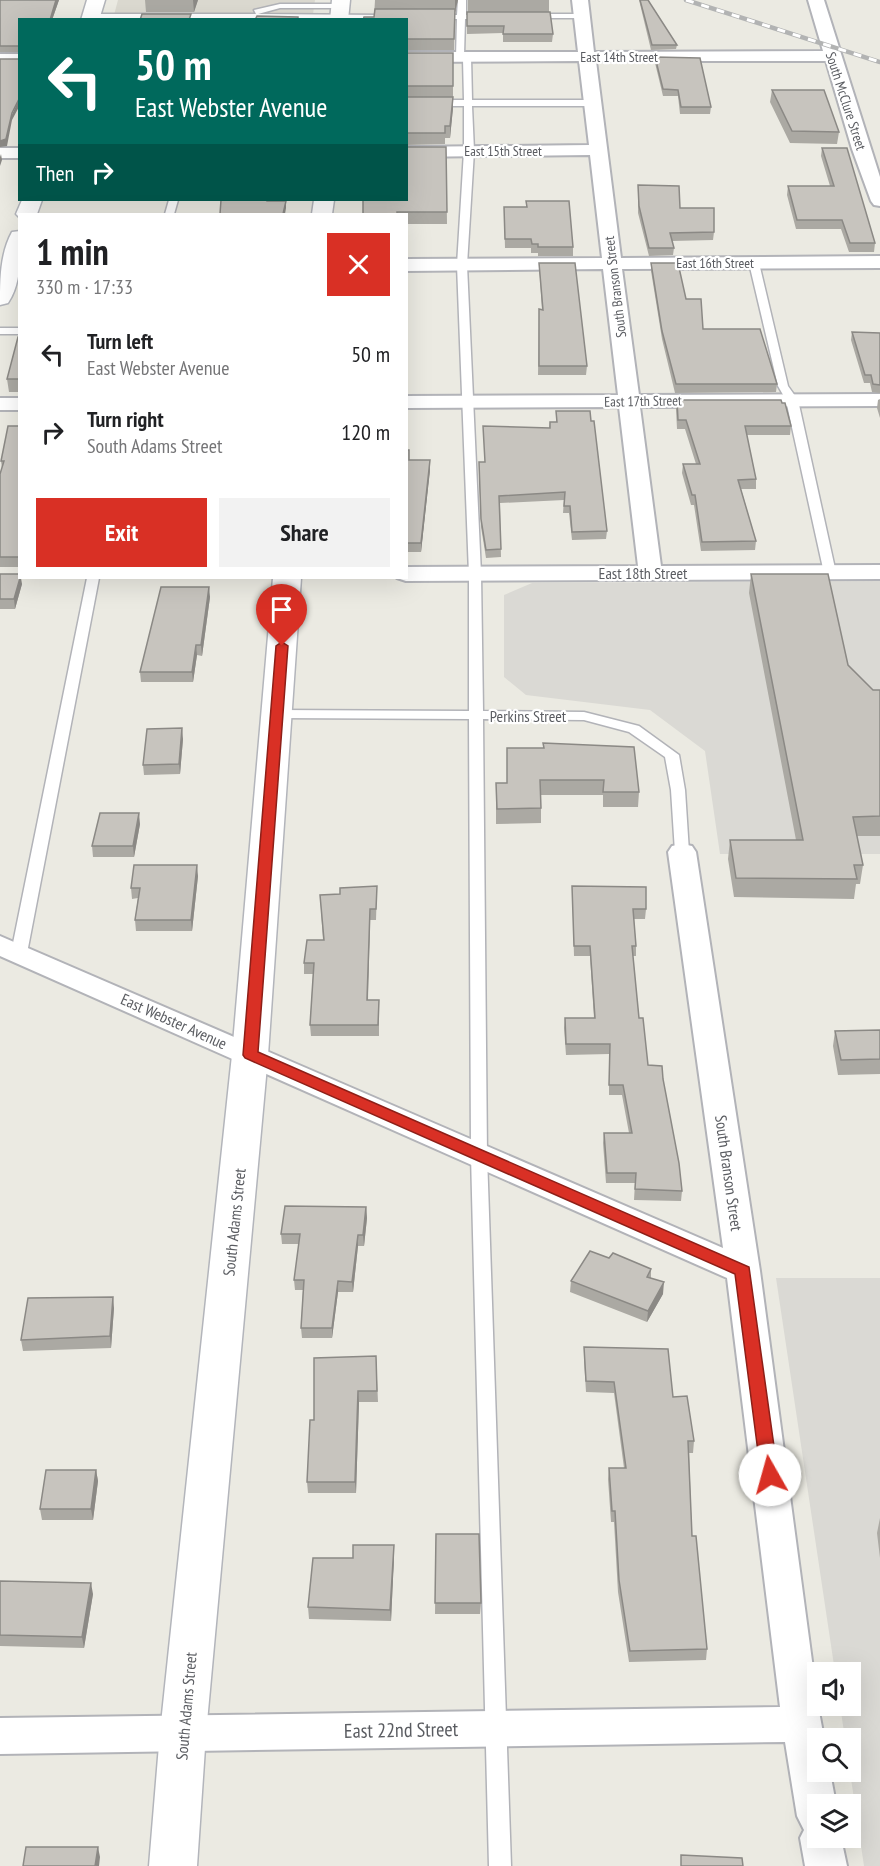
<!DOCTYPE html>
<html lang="en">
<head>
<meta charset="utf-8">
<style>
	:root { --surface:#fff; --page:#f2f2f2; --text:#202124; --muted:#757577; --accent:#d93025 }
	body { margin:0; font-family:"PT Sans Narrow",sans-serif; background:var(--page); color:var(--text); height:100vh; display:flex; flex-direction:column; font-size:22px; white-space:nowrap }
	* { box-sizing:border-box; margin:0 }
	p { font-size:20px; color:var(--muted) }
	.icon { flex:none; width:33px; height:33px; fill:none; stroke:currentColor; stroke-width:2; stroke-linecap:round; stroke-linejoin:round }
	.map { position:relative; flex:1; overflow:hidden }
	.drawer { position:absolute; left:18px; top:213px; width:390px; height:366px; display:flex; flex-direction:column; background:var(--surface); border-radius:0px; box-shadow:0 6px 24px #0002 }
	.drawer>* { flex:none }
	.banner { position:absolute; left:18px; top:18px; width:390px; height:183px; border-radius:0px; box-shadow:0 6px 24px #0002; background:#00695c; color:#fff; overflow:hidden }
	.fabs { position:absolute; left:807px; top:1662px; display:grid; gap:12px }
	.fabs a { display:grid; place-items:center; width:54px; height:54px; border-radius:0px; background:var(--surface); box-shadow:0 6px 24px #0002; font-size:30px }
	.pin { position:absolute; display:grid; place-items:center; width:51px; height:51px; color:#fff; margin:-62px -26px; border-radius:50% 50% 50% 0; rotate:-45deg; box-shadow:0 0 6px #0007 }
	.pin .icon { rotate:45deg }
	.me { position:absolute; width:66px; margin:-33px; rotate:353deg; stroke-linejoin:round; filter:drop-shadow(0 0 4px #0008) }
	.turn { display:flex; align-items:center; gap:21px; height:126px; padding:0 18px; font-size:27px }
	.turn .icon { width:78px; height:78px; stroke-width:2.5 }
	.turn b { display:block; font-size:42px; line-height:51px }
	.then { display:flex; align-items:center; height:57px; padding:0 18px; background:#0003; gap:12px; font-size:22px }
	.round { display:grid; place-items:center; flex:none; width:63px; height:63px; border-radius:0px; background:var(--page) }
	.overview { display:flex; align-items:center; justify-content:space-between; height:102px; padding:0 18px }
	h1 { font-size:36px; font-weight:600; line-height:45px }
	.action { display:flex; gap:12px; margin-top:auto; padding:12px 18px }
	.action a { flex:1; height:69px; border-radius:0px; background:var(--accent); color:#fff; font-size:24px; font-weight:600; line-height:69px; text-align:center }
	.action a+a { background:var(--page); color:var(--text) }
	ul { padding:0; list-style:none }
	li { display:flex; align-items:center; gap:18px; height:78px; padding:0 18px }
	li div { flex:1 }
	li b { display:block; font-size:22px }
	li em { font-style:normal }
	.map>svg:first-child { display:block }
</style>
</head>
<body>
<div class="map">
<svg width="880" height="1866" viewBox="0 0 880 1866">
	<rect width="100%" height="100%" fill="#ebeae2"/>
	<!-- industrial -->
	<path fill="#dad9d4" d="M880,581V854H720L705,751L650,710L526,695L504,677V595L532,583Z
		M776,1278H880V1866H864L850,1772V1738H845L840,1706H850V1672H835Z"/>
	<!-- education -->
	<path fill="#dbd9d0" d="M118,0H315L313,14L114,15Z"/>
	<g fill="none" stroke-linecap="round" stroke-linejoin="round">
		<!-- lane casing -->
		<g stroke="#b2b3b8" stroke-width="3">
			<path id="lane" d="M458,0H466V15H487L491,17L487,19H465L464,55L471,57L472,100H593L597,103L593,106H472L474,151L467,265L481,574L483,711L584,712L639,726L679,755L685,790L689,852L682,856L675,852L671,790L665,757L629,732L584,720L483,719L487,1155L511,1866H489L471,1155L469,719L277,718L270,714L277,710L469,711V574L457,265L464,151V106H406V100H464L463,59L456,57L457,19H436L432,17L436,15H457Z
				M280,4H341L345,6L341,8H280L258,14L385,15L389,17L385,19L91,18L87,16L91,14H256L254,10Z
				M529,14H583L587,16L583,18H532L528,16Z
				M169,200H178L174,214H165Z
				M754,260L759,263L788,386L798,400L836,573L830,577L824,573L786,400L778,386L749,263Z
				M0,328H20V334H0Z
				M87,578H99L27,953L19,958L11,953Z"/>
		</g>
		<!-- street casing -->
		<g stroke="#b2b3b8" stroke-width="4">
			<path id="street" d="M572,0H588L594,52L823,51L808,0H824L880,177V206L874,205L871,201L852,149L826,61H596L621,258L880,256V268L622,269L639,395L880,394V406L640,407L661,566L880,565V579L406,581L397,578H406V567L638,566L619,407L406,408V396L618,395L603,269L406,271V259L602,258L590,155L406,157V147L589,145L579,61L406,62V52H578Z
				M0,54H20V64H0Z
				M0,148H20V158H0Z
				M0,398H20V410H0Z
				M682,844L692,846L696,852L760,1271L818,1706L824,1738H818V1772H830L836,1804H818V1838H841L847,1866H805L800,1838L804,1830L797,1816L785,1742L0,1754V1718L780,1707L727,1278L0,956V936L723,1248L668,852L672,846Z"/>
		</g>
		<!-- secondary casing -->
		<g stroke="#b3b5bb" stroke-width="3">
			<path id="secondary" d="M87,0H105L99,20H81Z
				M332,0H350L348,20H330Z
				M22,200H42L37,214H20V218L16,214Z
				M314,200H334L332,214H312Z
				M20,231C20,255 22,282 8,303L0,305C0,280 0,254 12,232Z
				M273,578H301L268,1055L206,1733L197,1866H149L160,1733L232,1055Z"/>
		</g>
		<!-- lane -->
		<use href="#lane" fill="#fff" fill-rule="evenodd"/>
		<!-- street -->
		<use href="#street" fill="#fff" fill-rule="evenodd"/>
		<!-- secondary -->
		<use href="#secondary" fill="#fff" fill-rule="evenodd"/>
		<!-- rail casing -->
		<g stroke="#b2b3b3" stroke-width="4.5">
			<path id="rail" d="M686,0L880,62"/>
		</g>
		<!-- rail -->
		<use href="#rail" stroke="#fff" stroke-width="3" stroke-dasharray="8" stroke-linecap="butt"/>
	</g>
	<!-- wall -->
	<path fill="#aba9a3" d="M0,0H59L52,20H20V52H0Z
		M145,0H198L194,12H146Z
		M375,0H458L455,12L454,50H406V20L374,17Z
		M468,0H549V12H468Z
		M639,0H648L677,45L676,49L651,50Z
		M467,12L553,34L552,42H503V33L467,34Z
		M406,53H453V108L450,138H445V144L406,145Z
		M655,57L711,107L710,114H680L678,96H663L655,63Z
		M772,90L839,132L837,144L790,143L770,102Z
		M446,147L447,224H406V214H363Z
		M822,148L875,243L874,252H849L841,229H796L787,195L788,186H830L821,156Z
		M638,185L680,208L714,232L713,240L672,241L674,248L673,255L649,256L638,213Z
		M526,201L573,247V256H538V253H531V248H505L504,207H526Z
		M539,263L587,366L586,375H538L539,309L542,310Z
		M651,263L686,299L703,329L777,384L776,392L675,393L662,339L651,271Z
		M852,332L880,333V393L872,392L870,383H864L851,340Z
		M20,337V392H9L7,379Z
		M880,399V418L877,408L878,400Z
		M677,400L782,403L791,426L790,435H747L756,479V489H741L756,541L755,550L701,551L694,505H691L682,473L683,464H696L685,429H677L676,409Z
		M556,411L607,531L606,539L572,540L569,513H563L564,500L500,503L501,557L486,558L481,527L479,470L484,462L549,428L550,422H556Z
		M20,426V567H0V474L2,468L1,461Z
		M406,450L409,460H430V470L421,552H406Z
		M0,574L22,584L15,609H0Z
		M751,574L873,690H880V836H857L863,865L860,884H856L854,899L734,897L728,859L730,840H796L749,593Z
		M210,597L202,656L197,655L193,682H141L140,672Z
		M183,739L180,774L144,775L143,765Z
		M507,748L639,792L638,807H603V795H541V823L496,824V783H507Z
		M140,824L134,857H93L92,846Z
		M198,876L192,931H136L135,920L138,898L132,899L131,888Z
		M377,886L376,920H370L368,1000H379V1036H311L310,1025L313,974H304V963L323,940L320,895L340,894Z
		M572,886L646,909L645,919H634L636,946V956H633L639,1018L648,1065L663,1079L682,1191L681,1201L634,1200L635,1183H606L603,1143L604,1133H629L622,1095H609V1054L566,1055L564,1028L565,1018H594L590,956H574Z
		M880,1030V1074L838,1075L833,1046L835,1031Z
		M366,1207L367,1218L364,1246H358L353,1292H338L332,1338H302L301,1328L303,1290H295L294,1280L299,1244H282L281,1234Z
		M609,1258L651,1269V1278L663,1294L647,1322L570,1292L571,1281Z
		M114,1308L111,1348L23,1351L21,1340Z
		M584,1347L673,1397L694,1441L693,1453H689L692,1536L707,1649L706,1660L629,1662L618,1592L614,1522H611L608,1479L609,1468H624L614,1393L586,1392L584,1359Z
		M376,1356L378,1402H359L356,1493H308L307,1482L314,1420Z
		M96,1470L98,1481L93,1520H42L40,1509Z
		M880,1518V1558L877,1533Z
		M436,1534L481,1603L480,1614H435Z
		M394,1557L391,1621L309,1619L308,1607L353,1558Z
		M0,1581L93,1594L84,1648L0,1646Z"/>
	<!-- shaded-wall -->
	<path fill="#8b8985" d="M56,0H59L52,20H50Z
		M193,0H198L194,12Z
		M455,0H458L455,12Z
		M20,97V105L12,120L7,146L0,147V141Z
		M453,97V108L450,138V126Z
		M1,154L2,160L0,166V157Z
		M286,201V208L285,214H283Z
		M430,460V470L421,552V543Z
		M20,578H21L22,584L15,609L14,599Z
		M209,587L210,597L202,656L201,645Z
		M196,645L197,655L193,682L192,672Z
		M182,728L183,739L180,774L179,764Z
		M139,813L140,824L134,857L133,846Z
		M197,865L198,876L192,931L191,920Z
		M370,909V920L367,1011V1000Z
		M366,1207L367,1218L364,1246L363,1235Z
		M358,1235V1246L353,1292L352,1282Z
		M338,1281V1292L332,1338V1328Z
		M664,1282L663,1294L647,1322L648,1311Z
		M113,1297L114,1308L111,1348L110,1336Z
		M358,1391L359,1402L356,1493L355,1482Z
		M96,1470L98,1481L93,1520L91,1509Z
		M394,1545V1557L391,1621L390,1610Z
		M91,1583L93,1594L84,1648L82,1637Z
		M98,1847L100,1857L99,1866H95Z"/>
	<!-- building -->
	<path fill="#c7c4be" stroke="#8b8985" stroke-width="1.5" d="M0,0H56L50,20H20V46H0Z
		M640,0H648L677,45H652Z
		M375,9H455L454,39H406V20H363L364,17H374Z
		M467,12H550L553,34H503L504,26H467Z
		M142,14H191L189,20H140Z
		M257,16L298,17V20H255Z
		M406,53H453V86H406Z
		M655,57L700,58L711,107H681L678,90L663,89Z
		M0,59H20V97L12,113L6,139L0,141Z
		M772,90H824L839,132L792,131Z
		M406,97H453L450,126H445V133H406Z
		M406,147H446L447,212H397V214H363V200H406Z
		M822,148H847L875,243H850L842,220H797L788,186H834Z
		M638,185L679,186L680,208H714V232L670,233L674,248H649L639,206Z
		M221,200H267V201H286L283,214H220Z
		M526,201H569L573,247H538V244H532L531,239H505L504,207H527Z
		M539,263H575L587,366H539V309L543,310Z
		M651,263H678L686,299H701L703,329H760L777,384H676L662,331Z
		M852,332L880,333V385L873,384L871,375H865Z
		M18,337H20V379H7Z
		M677,400H781L782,403H785L791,426H745L756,479L738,480L756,541L702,542L695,495H692L683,464H700L686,420H678Z
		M556,411H590L591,421H594L607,531L572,532L570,506H564L565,492L499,496L501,549L486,550L481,519L479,462H485L483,426L550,428V422H557Z
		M8,426H20V559L19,557H0V474L4,461H1Z
		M406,450H409V460H430L421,543H406Z
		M0,574H20V578L14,599H0Z
		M751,574H828L848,665L873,690H880V816L853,817L863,865H854L857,879L736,878L730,840H803Z
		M161,587H209L201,645H196L192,672H140Z
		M182,728L179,764L143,765L147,729Z
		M543,743L634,747L639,792H603L604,780H540L541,808L497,809L496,783H507V748H544Z
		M100,813H139L133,846H92Z
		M134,865H197L191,920H135L140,888H131Z
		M377,886L376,909H370L367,1000H379L378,1025H310L314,963H304L307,940H324L320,895L340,894V888Z
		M572,886L646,887V909H633L636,946H632L639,1018H643L648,1065L662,1066L663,1079L679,1163L682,1191L635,1189L636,1173H607L604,1133H632L623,1085H609L610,1044H566L565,1018H595L590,946H574Z
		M880,1030V1059L841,1060L835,1031Z
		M285,1206L366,1207L363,1235H358L352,1282L338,1281L332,1328H301L304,1280H294L300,1234H281Z
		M590,1251L609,1258L613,1253L651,1269L647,1277L664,1282L648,1311L571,1281Z
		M113,1297L110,1336L21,1340L28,1298Z
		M584,1347L668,1349L673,1397L687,1396L694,1441H688L692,1536H696L707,1649L630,1651L619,1580L615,1511H612L609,1468H626L614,1382L586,1381Z
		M376,1356L377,1391H358L355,1482H307L310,1420H314V1358Z
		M46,1470H96L91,1509H40Z
		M436,1534H479L481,1603H435Z
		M353,1545H394L390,1610L308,1607L313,1558H353Z
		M0,1581L91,1583L82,1637L0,1635Z
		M26,1847H98L95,1866H23Z
		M681,1855L742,1858L743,1866H681Z"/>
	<!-- route -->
	<path fill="#d93025" stroke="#8d1f18" stroke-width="1.5" d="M282,642L288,646L258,1052L749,1267L778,1475L776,1480L770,1482L764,1480L761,1475L735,1274L245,1058L243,1055L276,646Z"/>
	<g text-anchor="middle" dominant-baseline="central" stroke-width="4.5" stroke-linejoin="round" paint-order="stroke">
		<!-- far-street labels -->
		<g font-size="14" fill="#5a5c61" stroke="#fff">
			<text x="619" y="57">East 14th Street</text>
			<text transform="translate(846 101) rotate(72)">South McClure Street</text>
			<text x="503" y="151">East 15th Street</text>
			<text x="715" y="263">East 16th Street</text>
			<text transform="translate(615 287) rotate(-97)">South Branson Street</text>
			<text transform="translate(643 401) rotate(-1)">East 17th Street</text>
		</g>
		<!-- street labels -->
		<g font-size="16" fill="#5a5c61" stroke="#fff">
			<text x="643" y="573">East 18th Street</text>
			<text x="528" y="716">Perkins Street</text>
			<text transform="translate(174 1021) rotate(24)">East Webster Avenue</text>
			<text transform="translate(729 1173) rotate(82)">South Branson Street</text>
			<text transform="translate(234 1222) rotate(-84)">South Adams Street</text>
			<text transform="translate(186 1706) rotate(-85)">South Adams Street</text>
		</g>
		<!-- near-street labels -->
		<g font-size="20" fill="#5a5c61" stroke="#fff">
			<text transform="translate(401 1730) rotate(-1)">East 22nd Street</text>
		</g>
	</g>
</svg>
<div class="fabs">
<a><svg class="icon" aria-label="sound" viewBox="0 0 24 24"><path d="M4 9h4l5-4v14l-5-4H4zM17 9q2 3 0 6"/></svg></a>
<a><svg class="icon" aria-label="search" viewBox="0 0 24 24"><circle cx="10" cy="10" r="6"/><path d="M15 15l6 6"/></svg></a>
<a><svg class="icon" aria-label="layers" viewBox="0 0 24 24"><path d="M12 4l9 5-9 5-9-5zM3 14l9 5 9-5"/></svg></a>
</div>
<div class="pin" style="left:282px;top:646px;background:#d93025"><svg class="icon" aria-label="arrive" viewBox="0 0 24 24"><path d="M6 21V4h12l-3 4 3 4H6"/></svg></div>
<svg class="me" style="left:770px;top:1475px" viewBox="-20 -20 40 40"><circle r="19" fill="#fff"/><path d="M0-13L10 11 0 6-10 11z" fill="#d93025"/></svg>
<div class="banner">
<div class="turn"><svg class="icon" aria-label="left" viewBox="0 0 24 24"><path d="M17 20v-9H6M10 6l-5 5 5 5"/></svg><div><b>50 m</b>East Webster Avenue</div></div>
<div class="then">Then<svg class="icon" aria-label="right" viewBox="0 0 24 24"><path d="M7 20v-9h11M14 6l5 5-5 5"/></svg></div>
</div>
<section class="drawer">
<div class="overview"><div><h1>1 min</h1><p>330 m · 17:33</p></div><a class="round" style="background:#d93025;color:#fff"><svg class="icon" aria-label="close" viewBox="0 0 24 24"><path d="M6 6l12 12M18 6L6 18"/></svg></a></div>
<ul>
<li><svg class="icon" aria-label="left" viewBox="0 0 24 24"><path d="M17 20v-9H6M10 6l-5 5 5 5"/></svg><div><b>Turn left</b><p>East Webster Avenue</p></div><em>50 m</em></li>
<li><svg class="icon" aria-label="right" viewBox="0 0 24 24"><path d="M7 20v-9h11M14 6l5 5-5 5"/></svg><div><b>Turn right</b><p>South Adams Street</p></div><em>120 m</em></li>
</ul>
<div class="action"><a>Exit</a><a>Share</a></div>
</section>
</div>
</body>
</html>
